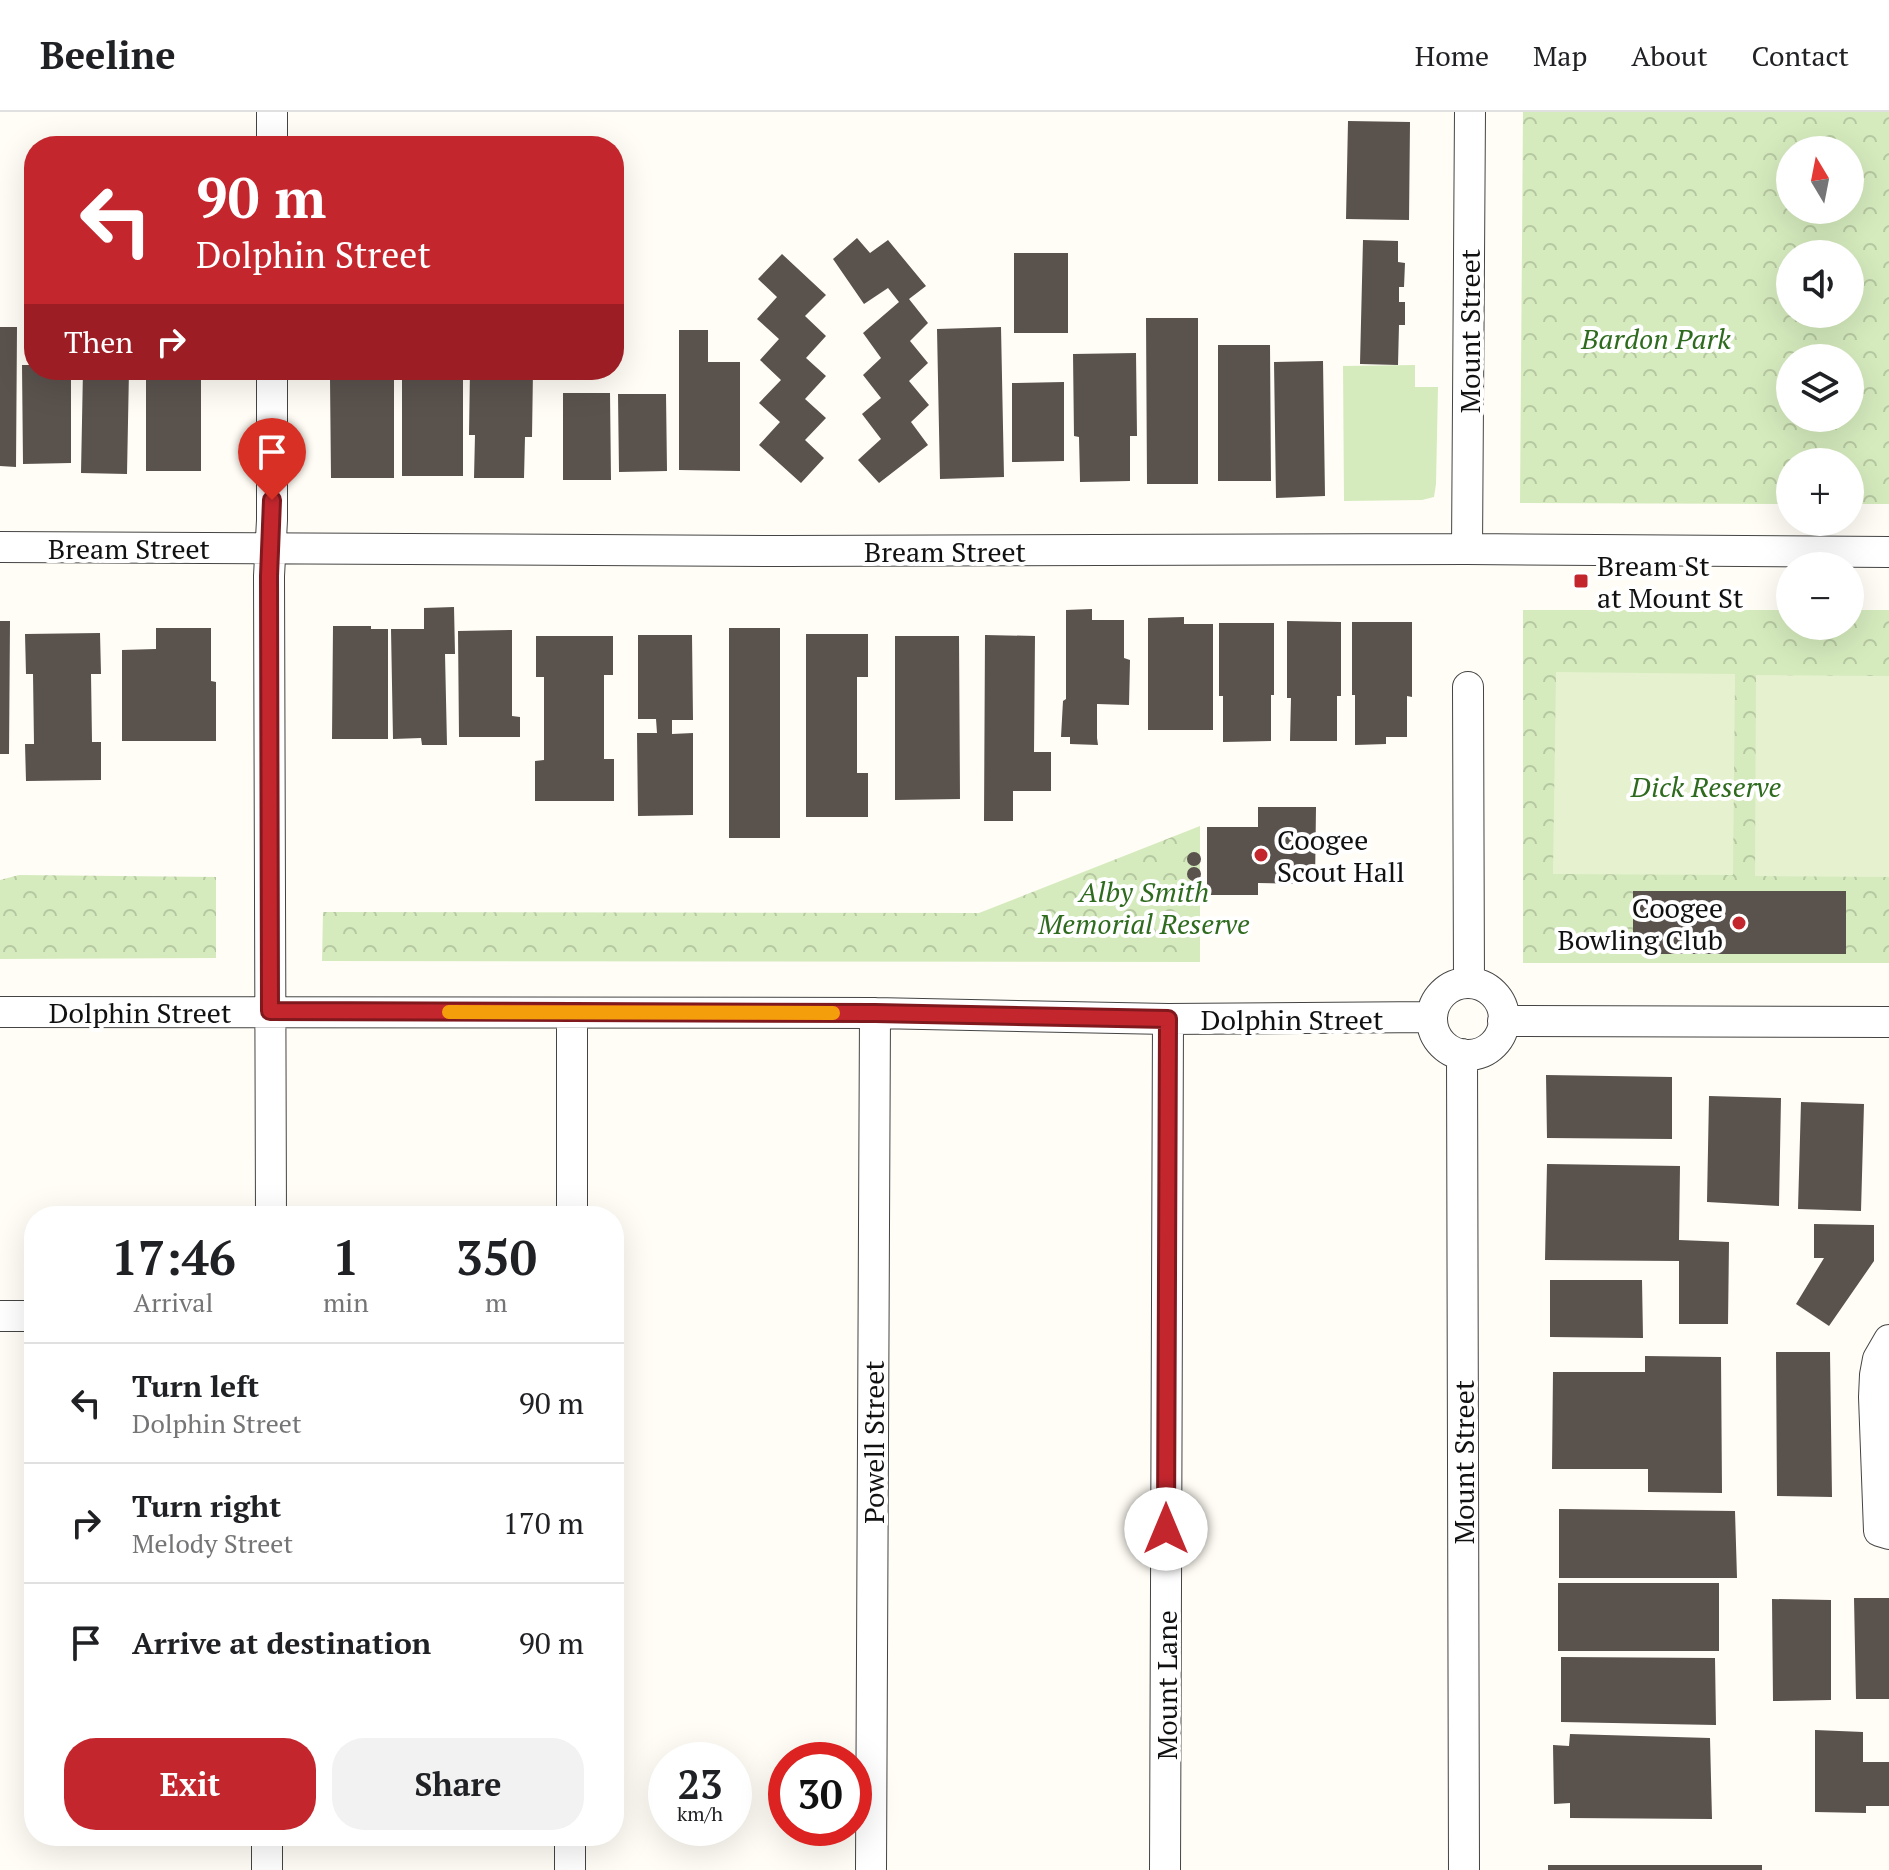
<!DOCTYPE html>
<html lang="en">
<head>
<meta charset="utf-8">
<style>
	:root { --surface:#fff; --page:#f2f2f2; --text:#202124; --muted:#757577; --line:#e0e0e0; --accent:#c4262e }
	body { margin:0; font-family:"PT Serif",serif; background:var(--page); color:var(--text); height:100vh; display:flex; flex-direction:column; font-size:30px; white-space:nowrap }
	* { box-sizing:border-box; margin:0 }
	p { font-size:26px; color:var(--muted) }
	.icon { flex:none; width:44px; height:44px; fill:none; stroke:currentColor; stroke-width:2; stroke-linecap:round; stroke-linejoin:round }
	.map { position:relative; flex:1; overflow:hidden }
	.sheet { position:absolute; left:24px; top:1094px; width:600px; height:640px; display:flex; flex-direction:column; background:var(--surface); border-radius:32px; box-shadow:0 8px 32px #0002 }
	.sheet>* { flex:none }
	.banner { position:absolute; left:24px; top:24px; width:600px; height:244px; border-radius:32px; box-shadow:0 8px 32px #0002; background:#c4262e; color:#fff; overflow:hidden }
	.needle { width:52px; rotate:350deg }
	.controls { position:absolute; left:1776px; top:24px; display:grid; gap:16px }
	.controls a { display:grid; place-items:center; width:88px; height:88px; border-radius:50%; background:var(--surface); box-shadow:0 8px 32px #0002; font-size:40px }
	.speed { position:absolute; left:648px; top:1630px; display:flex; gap:16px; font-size:40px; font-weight:700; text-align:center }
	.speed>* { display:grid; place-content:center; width:104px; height:104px; border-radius:50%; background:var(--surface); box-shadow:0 8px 32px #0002; line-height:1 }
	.speed small { font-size:20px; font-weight:400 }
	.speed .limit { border:12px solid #d22; background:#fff; color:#111 }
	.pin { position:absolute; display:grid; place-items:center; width:68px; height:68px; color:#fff; margin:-82px -34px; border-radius:50% 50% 50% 0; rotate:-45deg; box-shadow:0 0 8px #0007 }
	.pin .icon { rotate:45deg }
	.me { position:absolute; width:88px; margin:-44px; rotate:0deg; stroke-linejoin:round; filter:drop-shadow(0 0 6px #0008) }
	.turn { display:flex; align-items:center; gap:28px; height:168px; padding:0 40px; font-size:36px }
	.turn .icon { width:104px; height:104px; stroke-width:2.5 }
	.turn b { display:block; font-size:56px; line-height:68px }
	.then { display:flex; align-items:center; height:76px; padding:0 40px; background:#0003; gap:16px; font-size:30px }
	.eta { display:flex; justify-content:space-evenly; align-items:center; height:136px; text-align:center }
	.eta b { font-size:48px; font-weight:700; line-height:56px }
	.button { display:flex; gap:16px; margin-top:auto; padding:16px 40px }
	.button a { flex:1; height:92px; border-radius:32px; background:var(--accent); color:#fff; font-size:32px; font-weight:700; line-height:92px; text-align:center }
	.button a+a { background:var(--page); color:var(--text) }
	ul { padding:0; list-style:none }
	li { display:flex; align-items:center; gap:24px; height:120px; padding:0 40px; border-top:2px solid var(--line) }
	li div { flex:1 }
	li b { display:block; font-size:30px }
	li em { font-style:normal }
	header { display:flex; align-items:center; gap:48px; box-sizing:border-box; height:112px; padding:0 40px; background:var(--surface); border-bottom:2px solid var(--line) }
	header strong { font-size:38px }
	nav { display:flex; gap:44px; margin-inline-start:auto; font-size:28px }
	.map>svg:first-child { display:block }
</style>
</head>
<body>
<header>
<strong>Beeline</strong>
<nav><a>Home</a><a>Map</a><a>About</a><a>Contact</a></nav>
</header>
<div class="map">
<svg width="1889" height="1758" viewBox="0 0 1889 1758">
	<defs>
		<pattern id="park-crowns" width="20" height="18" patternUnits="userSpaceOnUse" patternTransform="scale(2)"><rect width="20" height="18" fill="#d5ebbd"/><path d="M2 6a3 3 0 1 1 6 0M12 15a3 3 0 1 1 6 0" fill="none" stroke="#b6c8a1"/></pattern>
	</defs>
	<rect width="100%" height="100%" fill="#fffdf5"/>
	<!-- grass -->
	<path fill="#d5ebbd" d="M1415,253V275H1438L1436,372L1434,385L1422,388L1344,389L1343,254Z"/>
	<!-- park -->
	<path fill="url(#park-crowns)" fill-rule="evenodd" d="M1523,0H1889V392H1850V350H1790V392L1520,391ZM1790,38H1850V98H1790ZM1790,142H1850V202H1790ZM1790,246H1850V306H1790Z
		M1523,498H1790V514H1850V498H1889V851H1523Z
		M1200,714V850L322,849L323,800L979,801Z
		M19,763L216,765V846L0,847V768Z"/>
	<!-- pitch -->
	<path fill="#e6f2cf" d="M1556,560L1735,562L1733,763L1553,762Z
		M1756,563L1889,564V765L1755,764Z"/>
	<!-- building -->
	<path fill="#5a524d" d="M1348,9L1410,10L1409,108L1346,107Z
		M857,126L870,141L888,128L926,174L909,187L928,211L910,229L928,251L909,269L929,293L911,310L928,333L879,371L858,348L881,327L862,302L881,286L863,263L881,246L863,221L899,190L888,176L864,192L833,147Z
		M1363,128L1398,129V150L1405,151L1404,175H1399V190H1405V213H1399L1398,253L1360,252Z
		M1014,141H1068V221H1014Z
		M782,142L826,183L805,204L826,224L806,246L826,264L805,287L826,306L805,328L824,346L801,371L759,333L780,310L759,291L781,268L760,248L779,227L757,207L777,185L758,167Z
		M1146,206H1198V372H1147Z
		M0,215H17L16,355L0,354Z
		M1001,215L1004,365L940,367L937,217Z
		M679,218H708V250H740V359L679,358Z
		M1218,233H1270L1271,369H1218Z
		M1136,241L1137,324H1130V369L1080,370L1079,325L1074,324L1073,242Z
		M1323,249L1325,384L1276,386L1274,250Z
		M22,253H34V258H71V351L23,352Z
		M83,258H129L127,362L81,361Z
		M159,258H201V359H146V259L159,260Z
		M343,258H394V366H331L330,266L343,265Z
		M402,258H463V364H402Z
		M470,258H533L532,325H525L524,366H474L475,323H469Z
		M1064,270V349L1012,350V271Z
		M563,281H610L611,368H563Z
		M618,282H666L667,359L619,360Z
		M454,495L455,542H445L447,633H422L421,626L393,627L391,517H424V496Z
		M1092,497V508H1124V546L1130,548L1129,593L1097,592V626L1098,633L1070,632V625H1061L1063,589L1066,587V498Z
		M1184,505V512H1213V618H1148V506Z
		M0,509H10L9,642H0Z
		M1287,509L1341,510V584H1337V629H1290L1291,586H1287Z
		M1352,510H1412V585L1407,584V625H1386V632L1355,633V583H1352Z
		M1219,511H1274V583H1271V629L1223,630V584H1219Z
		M333,514H371V517H388V627H332Z
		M156,516H211V569L216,570V629H122V538L156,537Z
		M729,516H780V726H729Z
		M512,518V604L520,605V625H459L458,519Z
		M100,521L101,562H91L92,630H101V668L26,669L25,632H34L33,562H26L25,522Z
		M806,522H868V565H857V661H868V705H806Z
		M638,523H692L693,608H672V622L693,621V703L638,704L637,621H657L656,607H638Z
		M985,523L1035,524L1034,640H1051V679H1013V709H984Z
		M536,524H613V563H604V647H614V689H535V649L544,648V565H536Z
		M895,524H959L960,687L895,688Z
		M1258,695H1316L1315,772L1258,771V783H1207V715H1258Z
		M1187 747a7 7 0 1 1 14 0a7 7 0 1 1-14 0Z
		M1187 762a7 7 0 1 1 14 0a7 7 0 1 1-14 0Z
		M1188 776a7 7 0 1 1 14 0a7 7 0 1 1-14 0Z
		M1633,779H1846V842H1633Z
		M1546,963L1672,965V1027L1547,1026Z
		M1709,984L1781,986L1779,1094L1707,1090Z
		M1801,990L1864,992L1861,1099L1798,1097Z
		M1547,1052L1680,1054L1679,1128L1729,1130L1728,1212H1679V1149L1545,1148Z
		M1814,1112L1874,1113V1149L1829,1214L1796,1192L1824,1146H1814Z
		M1550,1168H1642L1643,1226L1550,1225Z
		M1776,1240H1830L1832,1385L1777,1384Z
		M1645,1244L1721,1245L1722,1381L1648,1380V1357H1552L1553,1260H1645Z
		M1559,1397L1735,1399L1737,1466H1559Z
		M1558,1471H1719V1539H1558Z
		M1854,1486H1889V1587H1856Z
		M1772,1487L1831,1488V1588L1773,1589Z
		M1561,1545L1715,1546L1716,1613L1561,1610Z
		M1815,1618L1863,1620V1650H1889V1694H1866V1701L1815,1700Z
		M1570,1622L1710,1626L1712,1707L1570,1706V1691L1554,1692L1553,1633L1569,1634Z
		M1548,1753H1762V1758H1548Z"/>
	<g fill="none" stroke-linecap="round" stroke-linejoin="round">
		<!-- minor casing -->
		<g stroke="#444" stroke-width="32">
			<path id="minor" d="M272,34V0
				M0,435L785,439L1467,437L1889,440
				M1467,437L1470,0
				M1468,575L1469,871
				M1432 907a36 36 0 1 1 72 0a36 36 0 1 1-72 0Z
				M0,900L875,901L1168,907L1431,905
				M1503,909L1889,910
				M1462,942L1464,1758
				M271,1104L269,464L272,408V258
				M572,1104V901
				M0,1204H34
				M1889,1228L1878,1247L1875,1263L1874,1285L1879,1419L1889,1422
				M267,1758V1724
				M570,1758V1724
				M871,1758L875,901
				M1165,1758L1168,907"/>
		</g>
		<!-- minor -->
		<use href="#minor" stroke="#fff" stroke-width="30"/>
	</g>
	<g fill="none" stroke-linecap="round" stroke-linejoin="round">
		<!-- route casing -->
		<g stroke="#7f191e" stroke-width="20">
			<path id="route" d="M272,388L269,464L270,899L875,901L1168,907L1166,1417"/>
		</g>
		<!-- route -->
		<use href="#route" stroke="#c4262e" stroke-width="14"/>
		<!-- slow -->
		<path stroke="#f59e0b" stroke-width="14" d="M449,900L833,901"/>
	</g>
	<!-- markers -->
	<g fill="#c4262e" stroke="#fff" stroke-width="3">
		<rect x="1573" y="461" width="16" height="16" rx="4"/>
		<circle cx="1261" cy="743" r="8"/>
		<circle cx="1739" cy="811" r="8"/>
	</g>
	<g text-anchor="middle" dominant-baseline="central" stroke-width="8" stroke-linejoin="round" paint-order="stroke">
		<!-- street labels -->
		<g font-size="28" fill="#111" stroke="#fff">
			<text transform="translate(1469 219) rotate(-90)">Mount Street</text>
			<text x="129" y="436">Bream Street</text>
			<text x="945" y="439">Bream Street</text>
			<text x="140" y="900">Dolphin Street</text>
			<text x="1292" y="907">Dolphin Street</text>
			<text transform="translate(873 1330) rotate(-90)">Powell Street</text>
			<text transform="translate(1463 1350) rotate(-90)">Mount Street</text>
			<text transform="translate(1166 1573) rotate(-90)">Mount Lane</text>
		</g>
		<!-- park labels -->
		<g font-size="28" font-style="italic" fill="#2f6b1f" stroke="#fff">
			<text x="1656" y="226">Bardon Park</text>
			<text x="1706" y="674">Dick Reserve</text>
			<text x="1144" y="779">Alby Smith<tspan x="1144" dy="32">Memorial Reserve</tspan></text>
		</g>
		<!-- poi labels -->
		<g font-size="28" fill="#111" stroke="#fff" text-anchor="start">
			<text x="1597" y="453">Bream St<tspan x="1597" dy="32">at Mount St</tspan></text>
			<text x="1277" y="727">Coogee<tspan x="1277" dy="32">Scout Hall</tspan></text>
			<text x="1723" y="795" text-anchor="end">Coogee<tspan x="1723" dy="32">Bowling Club</tspan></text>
		</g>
	</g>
</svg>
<div class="controls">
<a><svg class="needle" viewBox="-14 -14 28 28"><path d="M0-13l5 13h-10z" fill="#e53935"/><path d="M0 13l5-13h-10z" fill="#757577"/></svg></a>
<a><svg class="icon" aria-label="sound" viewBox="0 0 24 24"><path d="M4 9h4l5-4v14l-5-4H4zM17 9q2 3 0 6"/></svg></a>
<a><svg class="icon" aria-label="layers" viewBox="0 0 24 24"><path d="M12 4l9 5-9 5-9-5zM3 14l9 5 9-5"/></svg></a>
<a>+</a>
<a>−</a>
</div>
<div class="speed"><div>23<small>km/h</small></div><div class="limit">30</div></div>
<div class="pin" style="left:272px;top:388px;background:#d93025"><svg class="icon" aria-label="arrive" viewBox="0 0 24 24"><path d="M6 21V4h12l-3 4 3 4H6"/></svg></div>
<svg class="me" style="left:1166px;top:1417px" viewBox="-20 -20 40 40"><circle r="19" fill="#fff"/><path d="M0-13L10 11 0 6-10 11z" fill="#c4262e"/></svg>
<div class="banner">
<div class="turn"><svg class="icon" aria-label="left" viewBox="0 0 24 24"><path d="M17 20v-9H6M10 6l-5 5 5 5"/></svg><div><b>90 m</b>Dolphin Street</div></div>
<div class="then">Then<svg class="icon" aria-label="right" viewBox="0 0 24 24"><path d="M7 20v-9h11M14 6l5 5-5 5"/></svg></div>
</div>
<section class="sheet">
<div class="eta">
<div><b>17:46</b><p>Arrival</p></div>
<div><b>1</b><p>min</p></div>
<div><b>350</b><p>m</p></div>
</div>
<ul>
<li><svg class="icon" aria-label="left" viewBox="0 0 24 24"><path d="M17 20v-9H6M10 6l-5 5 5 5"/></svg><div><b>Turn left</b><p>Dolphin Street</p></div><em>90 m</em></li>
<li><svg class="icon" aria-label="right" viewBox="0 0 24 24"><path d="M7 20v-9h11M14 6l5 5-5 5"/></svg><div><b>Turn right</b><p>Melody Street</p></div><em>170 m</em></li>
<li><svg class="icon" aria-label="arrive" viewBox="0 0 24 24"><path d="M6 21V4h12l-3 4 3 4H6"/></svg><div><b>Arrive at destination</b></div><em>90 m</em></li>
</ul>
<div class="button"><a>Exit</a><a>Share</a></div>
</section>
</div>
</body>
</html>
